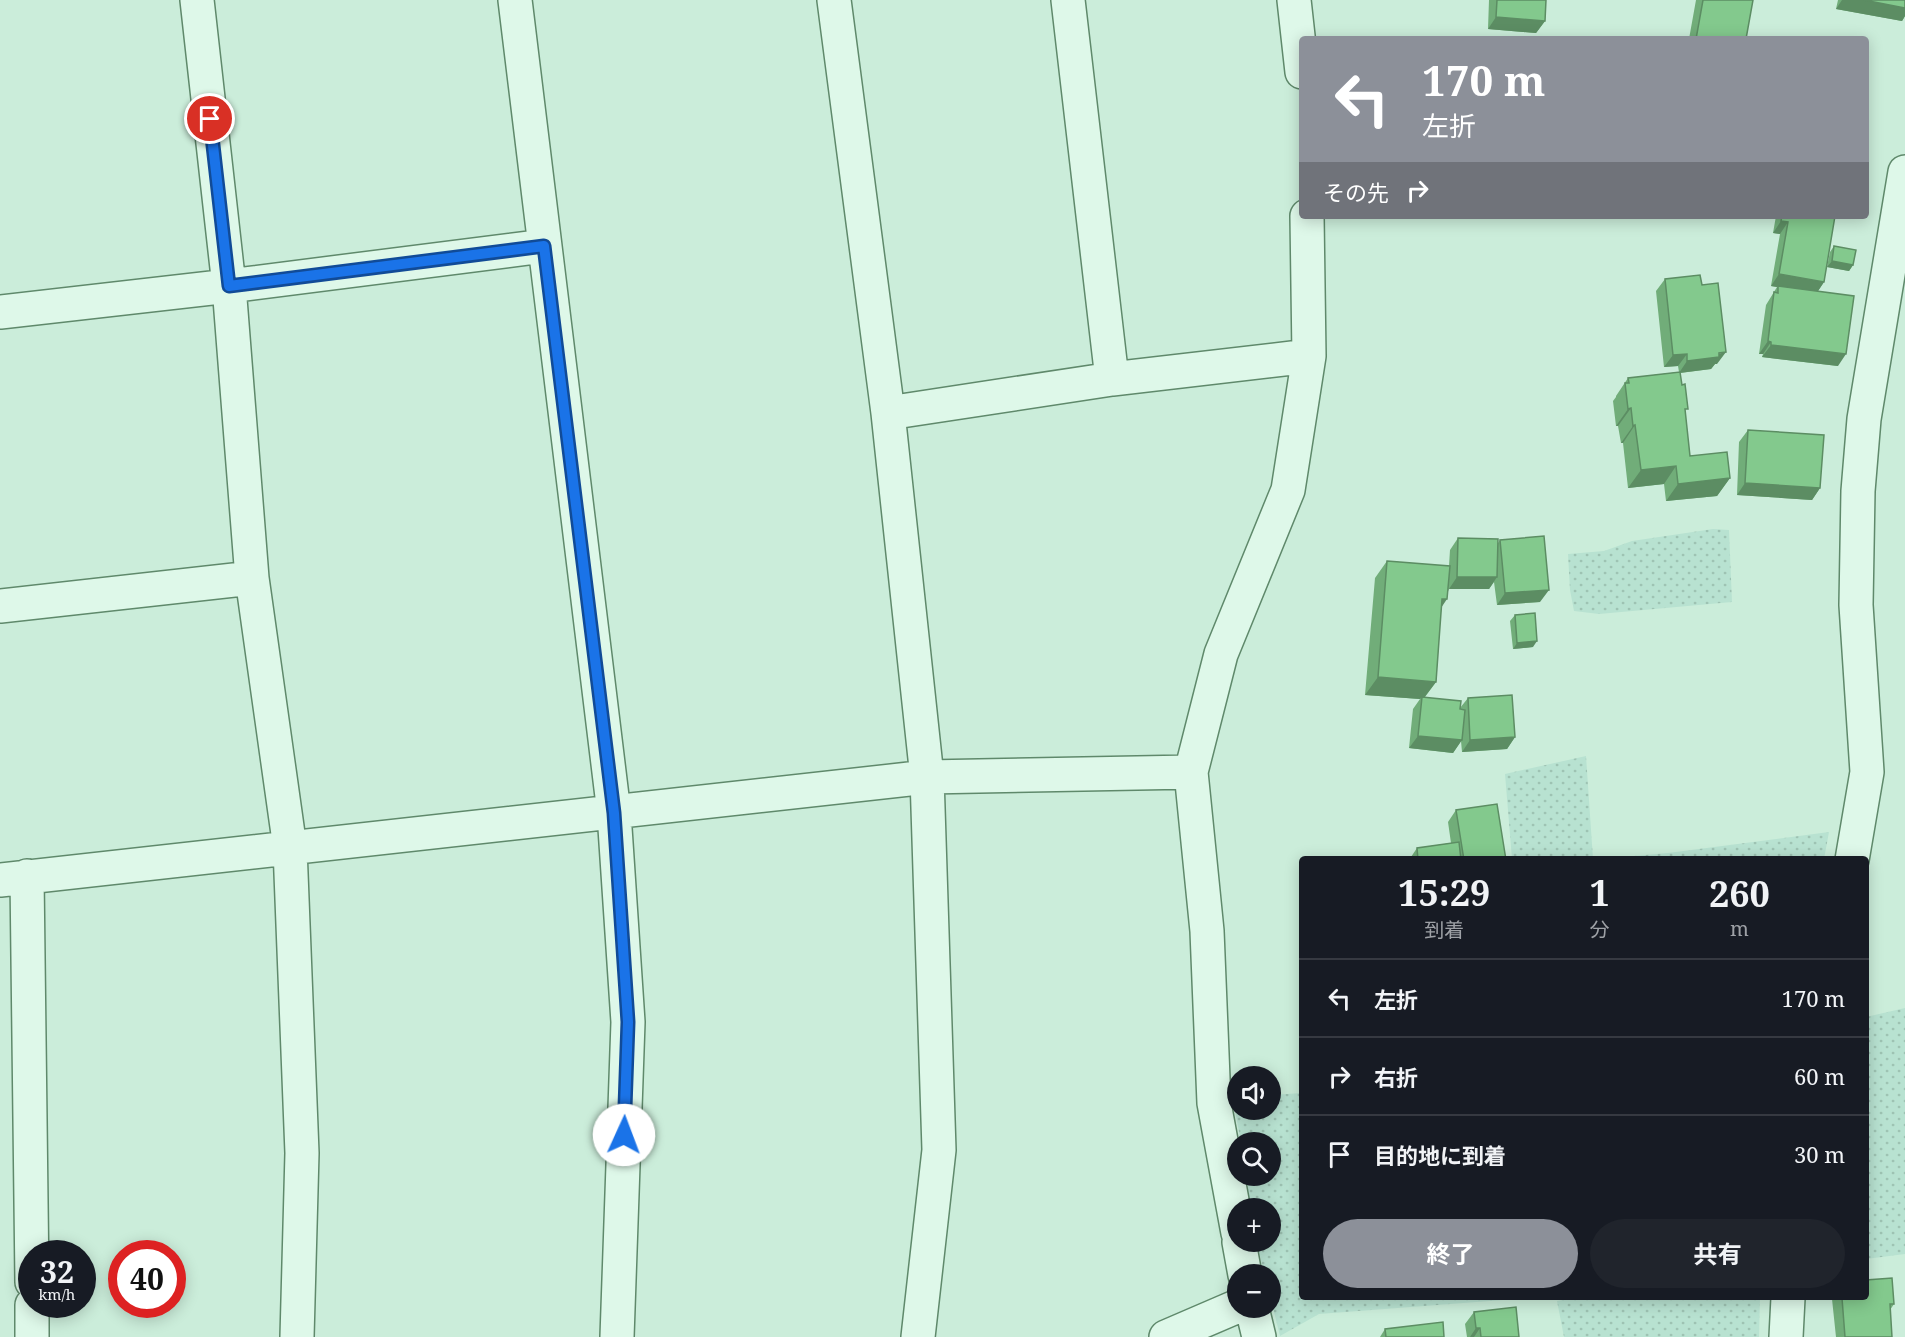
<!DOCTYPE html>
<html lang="ja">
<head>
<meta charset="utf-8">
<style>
	:root { --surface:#171b24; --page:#20242c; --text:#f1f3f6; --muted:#9ea1a6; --line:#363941; --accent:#8c9099 }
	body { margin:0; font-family:"Noto Serif","Noto Sans JP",serif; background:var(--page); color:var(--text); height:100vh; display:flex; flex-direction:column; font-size:22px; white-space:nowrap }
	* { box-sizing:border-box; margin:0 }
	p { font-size:20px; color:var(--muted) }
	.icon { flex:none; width:33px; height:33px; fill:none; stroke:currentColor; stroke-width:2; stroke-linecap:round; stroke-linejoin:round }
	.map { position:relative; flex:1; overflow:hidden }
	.sheet { position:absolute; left:1299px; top:856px; width:570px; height:444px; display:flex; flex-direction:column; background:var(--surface); border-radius:6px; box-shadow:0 3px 15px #0003 }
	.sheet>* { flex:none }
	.hud { position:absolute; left:1299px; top:36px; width:570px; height:183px; border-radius:6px; box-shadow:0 3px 15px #0003; background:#8c9099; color:#fff; overflow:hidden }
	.buttons { position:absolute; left:1227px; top:1066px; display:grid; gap:12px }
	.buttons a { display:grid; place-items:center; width:54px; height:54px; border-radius:50%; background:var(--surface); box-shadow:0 3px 15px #0003; font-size:30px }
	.speed { position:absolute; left:18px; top:1240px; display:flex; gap:12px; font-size:30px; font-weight:700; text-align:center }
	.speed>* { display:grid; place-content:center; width:78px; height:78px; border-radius:50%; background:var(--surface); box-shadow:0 3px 15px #0003; line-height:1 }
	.speed small { font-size:15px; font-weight:400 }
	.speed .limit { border:9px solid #d22; background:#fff; color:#111 }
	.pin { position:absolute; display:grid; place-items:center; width:51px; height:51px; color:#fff; margin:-26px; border:3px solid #fff; border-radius:50%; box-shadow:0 2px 6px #0007 }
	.me { position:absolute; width:66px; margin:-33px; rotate:2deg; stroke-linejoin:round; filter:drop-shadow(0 0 4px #0008) }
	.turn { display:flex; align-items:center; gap:21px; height:126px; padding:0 24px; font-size:27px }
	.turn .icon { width:78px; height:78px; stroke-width:2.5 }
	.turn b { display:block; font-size:42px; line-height:51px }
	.then { display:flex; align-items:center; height:57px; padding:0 24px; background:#0003; gap:12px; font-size:22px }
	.eta { display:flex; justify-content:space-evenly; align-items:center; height:102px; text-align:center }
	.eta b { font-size:36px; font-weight:700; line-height:42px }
	.action { display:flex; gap:12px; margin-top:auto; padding:12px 24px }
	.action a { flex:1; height:69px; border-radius:36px; background:var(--accent); color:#fff; font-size:24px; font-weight:700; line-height:69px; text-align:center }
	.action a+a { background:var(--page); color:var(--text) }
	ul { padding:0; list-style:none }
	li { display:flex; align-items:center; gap:18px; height:78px; padding:0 24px; border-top:2px solid var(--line) }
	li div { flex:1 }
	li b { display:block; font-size:22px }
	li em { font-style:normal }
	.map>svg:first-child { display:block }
</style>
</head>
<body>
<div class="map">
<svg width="1905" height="1337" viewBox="0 0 1905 1337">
	<defs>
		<pattern id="farmland-dots" width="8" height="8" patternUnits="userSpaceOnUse" patternTransform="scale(1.5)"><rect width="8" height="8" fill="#b8e2d1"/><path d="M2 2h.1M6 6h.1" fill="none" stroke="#9ec3b3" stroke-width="1.8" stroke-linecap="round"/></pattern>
	</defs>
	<rect width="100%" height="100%" fill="#cbedda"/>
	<!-- farmland -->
	<path fill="url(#farmland-dots)" d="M1713,529L1729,530L1732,602L1599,614L1574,611L1570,590L1568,554L1604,551L1632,541Z
		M1586,756L1593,859H1512L1505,774Z
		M1829,832L1824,859H1600L1668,853Z
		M1905,1008V1254L1866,1259V1017Z
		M1302,1093V1298H1530L1319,1314L1280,1336L1271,1300L1270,1275H1264L1257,1242H1270V1209H1251L1246,1176H1270V1143H1241L1233,1099L1237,1098L1238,1110H1270L1271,1095Z
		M1573,1298H1760L1759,1337H1564L1557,1301Z"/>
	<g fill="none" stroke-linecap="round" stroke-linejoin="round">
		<!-- minor casing -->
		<g stroke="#5f896b" stroke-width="36">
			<path id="minor" d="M197,0L229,286L252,578L290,848L302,1153L297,1337
				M515,0L614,813L628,1022L617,1337
				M834,0L888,413L927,777L939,1150L918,1337
				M1068,0L1112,379
				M1294,0L1302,72
				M0,312L229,286L544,246
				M888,413L1112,379L1309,356
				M0,606L252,578
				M1852,860L1867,772L1856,605L1858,491L1864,419L1905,172
				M27,876L32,1282
				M0,880L927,777L1191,772
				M1238,1233L1214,1103L1207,931L1191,772L1221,654L1288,490L1309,356L1307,216
				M1239,1242L1245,1275
				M32,1305V1337
				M1252,1308L1259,1337
				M1166,1337L1238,1306
				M1786,1337L1788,1298"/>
		</g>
		<!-- minor -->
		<use href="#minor" stroke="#def8e9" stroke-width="33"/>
	</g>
	<!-- wall -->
	<path fill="#71ad79" d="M1489,0H1546L1545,21L1536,33L1488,29Z
		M1696,0H1753L1746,39H1689Z
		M1838,0H1905V16L1902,21L1836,9Z
		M1776,216H1835L1824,282L1818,291L1838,366L1762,357L1763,354H1759L1766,305L1777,287L1771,286L1780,234L1773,233Z
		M1834,246L1853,265L1849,271L1827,267L1830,252Z
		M1665,279L1717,364H1715L1711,369L1680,373L1690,456L1730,478L1717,496L1666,501L1664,484L1628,488L1623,443H1621L1618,426H1616L1613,401L1616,397V396L1628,378L1679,372L1678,366L1664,367L1656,291Z
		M1748,430L1820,488L1812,500L1737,495L1739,442Z
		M1458,538L1498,543L1500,540L1540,602L1497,605L1494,582L1489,589H1449L1441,608L1436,682L1425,697L1460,708L1468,698L1515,737L1507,749L1462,752L1461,741L1453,753L1409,748L1413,709L1420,699L1365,695L1375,578L1387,561L1449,566L1450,550Z
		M1515,615L1533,647L1513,649L1510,621Z
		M1456,810L1506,860H1409L1417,848L1451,843L1448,822Z
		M1834,1298H1866L1894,1304L1890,1310L1892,1337H1836L1832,1299Z
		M1474,1312L1519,1337H1467L1465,1324Z
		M1385,1329L1444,1337H1380Z"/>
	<!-- shaded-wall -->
	<path fill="#5c8d63" d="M1842,0H1864L1905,8V16L1902,21L1836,9Z
		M1496,17L1545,21L1536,33L1488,29Z
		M1598,216H1644L1643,217L1596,218Z
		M1781,221L1788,222L1780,234L1773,233Z
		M1832,261L1853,265L1849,271L1827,267Z
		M1779,274L1824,282L1816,294L1778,286L1777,287L1771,286Z
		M1768,341L1771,342L1763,354H1759Z
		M1771,345L1846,354L1838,366L1762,357Z
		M1726,352L1717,364H1715L1711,369L1679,373L1687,361Z
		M1687,354L1678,366L1664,367L1673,355Z
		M1631,408L1618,426H1616L1628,409Z
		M1635,425L1623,443H1621L1633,426Z
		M1676,466L1664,484L1628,488L1641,470Z
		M1730,478L1717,496L1666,501L1678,484Z
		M1745,483L1820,488L1812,500L1737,495Z
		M1457,577H1497L1489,589H1449Z
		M1549,590L1540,602L1497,605L1505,593Z
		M1442,599H1447L1435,617Z
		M1537,641L1533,647L1513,649L1517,643Z
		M1378,677L1436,682L1423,699L1422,697L1420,699L1365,695Z
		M1418,736L1462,740L1453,753L1409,748Z
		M1515,737L1507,749L1462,752L1470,740Z
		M1476,1328H1480L1474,1337H1470Z"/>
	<!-- building -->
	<path fill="#83c98d" stroke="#5c8d63" stroke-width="1.5" d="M1497,0H1546L1545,21L1496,17Z
		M1703,0H1753L1746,39H1696Z
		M1864,0H1905V8Z
		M1782,216H1835L1824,282L1779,274L1788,222L1781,221Z
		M1834,246L1856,250L1853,265L1832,261Z
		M1700,275L1702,285L1718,283L1726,352L1719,353V357L1687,361V354L1673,355L1665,279Z
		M1778,286L1854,296L1846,354L1771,345V342L1768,341L1774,292L1778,293Z
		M1680,372L1682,385L1685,384L1688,409H1685L1690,456L1727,452L1730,478L1678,484L1676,466L1641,470L1635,425L1633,426L1631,408L1628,409L1625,383H1629L1628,378Z
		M1748,430L1824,435L1820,488L1745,483Z
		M1544,536L1549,590L1505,593L1500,540Z
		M1458,538L1498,539L1497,577H1457Z
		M1387,561L1450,566L1447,599H1442L1436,682L1378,677Z
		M1535,613L1537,641L1517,643L1515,615Z
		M1512,695L1515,737L1470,740L1468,698Z
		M1422,697L1461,701L1460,709L1465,710L1462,740L1418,736Z
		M1497,804L1506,860H1464L1456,810Z
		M1459,842L1461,860H1418L1417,848Z
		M1892,1278L1894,1304H1890L1892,1337H1845L1842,1298H1866V1280Z
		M1516,1307L1519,1337H1481L1480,1328H1476L1474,1312Z
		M1443,1322L1444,1337H1386L1385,1329Z"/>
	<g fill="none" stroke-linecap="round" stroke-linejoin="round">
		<!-- route casing -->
		<g stroke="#114b97" stroke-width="15">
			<path id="route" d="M210,119L229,286L544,246L614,813L628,1022L624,1135"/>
		</g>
		<!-- route -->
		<use href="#route" stroke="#1a73e8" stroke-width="10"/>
	</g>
</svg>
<div class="buttons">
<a><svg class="icon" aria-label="sound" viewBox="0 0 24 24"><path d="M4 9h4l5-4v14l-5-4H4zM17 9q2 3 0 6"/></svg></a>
<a><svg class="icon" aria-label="search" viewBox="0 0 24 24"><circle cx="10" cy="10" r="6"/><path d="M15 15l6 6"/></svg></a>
<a>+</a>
<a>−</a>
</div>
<div class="speed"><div>32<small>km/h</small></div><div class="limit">40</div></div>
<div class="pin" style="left:210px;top:119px;background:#d93025"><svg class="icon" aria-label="arrive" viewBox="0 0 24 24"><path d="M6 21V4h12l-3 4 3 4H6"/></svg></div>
<svg class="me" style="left:624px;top:1135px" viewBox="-20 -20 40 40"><circle r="19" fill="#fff"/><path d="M0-13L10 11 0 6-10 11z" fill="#1a73e8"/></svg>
<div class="hud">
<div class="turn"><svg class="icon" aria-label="left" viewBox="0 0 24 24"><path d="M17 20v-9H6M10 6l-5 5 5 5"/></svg><div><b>170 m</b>左折</div></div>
<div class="then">その先<svg class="icon" aria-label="right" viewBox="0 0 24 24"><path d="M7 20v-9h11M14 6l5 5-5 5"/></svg></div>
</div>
<section class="sheet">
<div class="eta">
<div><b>15:29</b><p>到着</p></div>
<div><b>1</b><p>分</p></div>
<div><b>260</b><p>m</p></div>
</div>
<ul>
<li><svg class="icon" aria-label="left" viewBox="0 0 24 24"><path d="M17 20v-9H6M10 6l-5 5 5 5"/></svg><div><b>左折</b></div><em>170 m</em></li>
<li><svg class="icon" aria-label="right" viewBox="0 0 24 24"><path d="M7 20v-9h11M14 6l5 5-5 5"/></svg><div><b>右折</b></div><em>60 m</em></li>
<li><svg class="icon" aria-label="arrive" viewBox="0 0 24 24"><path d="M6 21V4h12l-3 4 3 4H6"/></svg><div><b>目的地に到着</b></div><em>30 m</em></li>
</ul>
<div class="action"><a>終了</a><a>共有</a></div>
</section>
</div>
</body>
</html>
